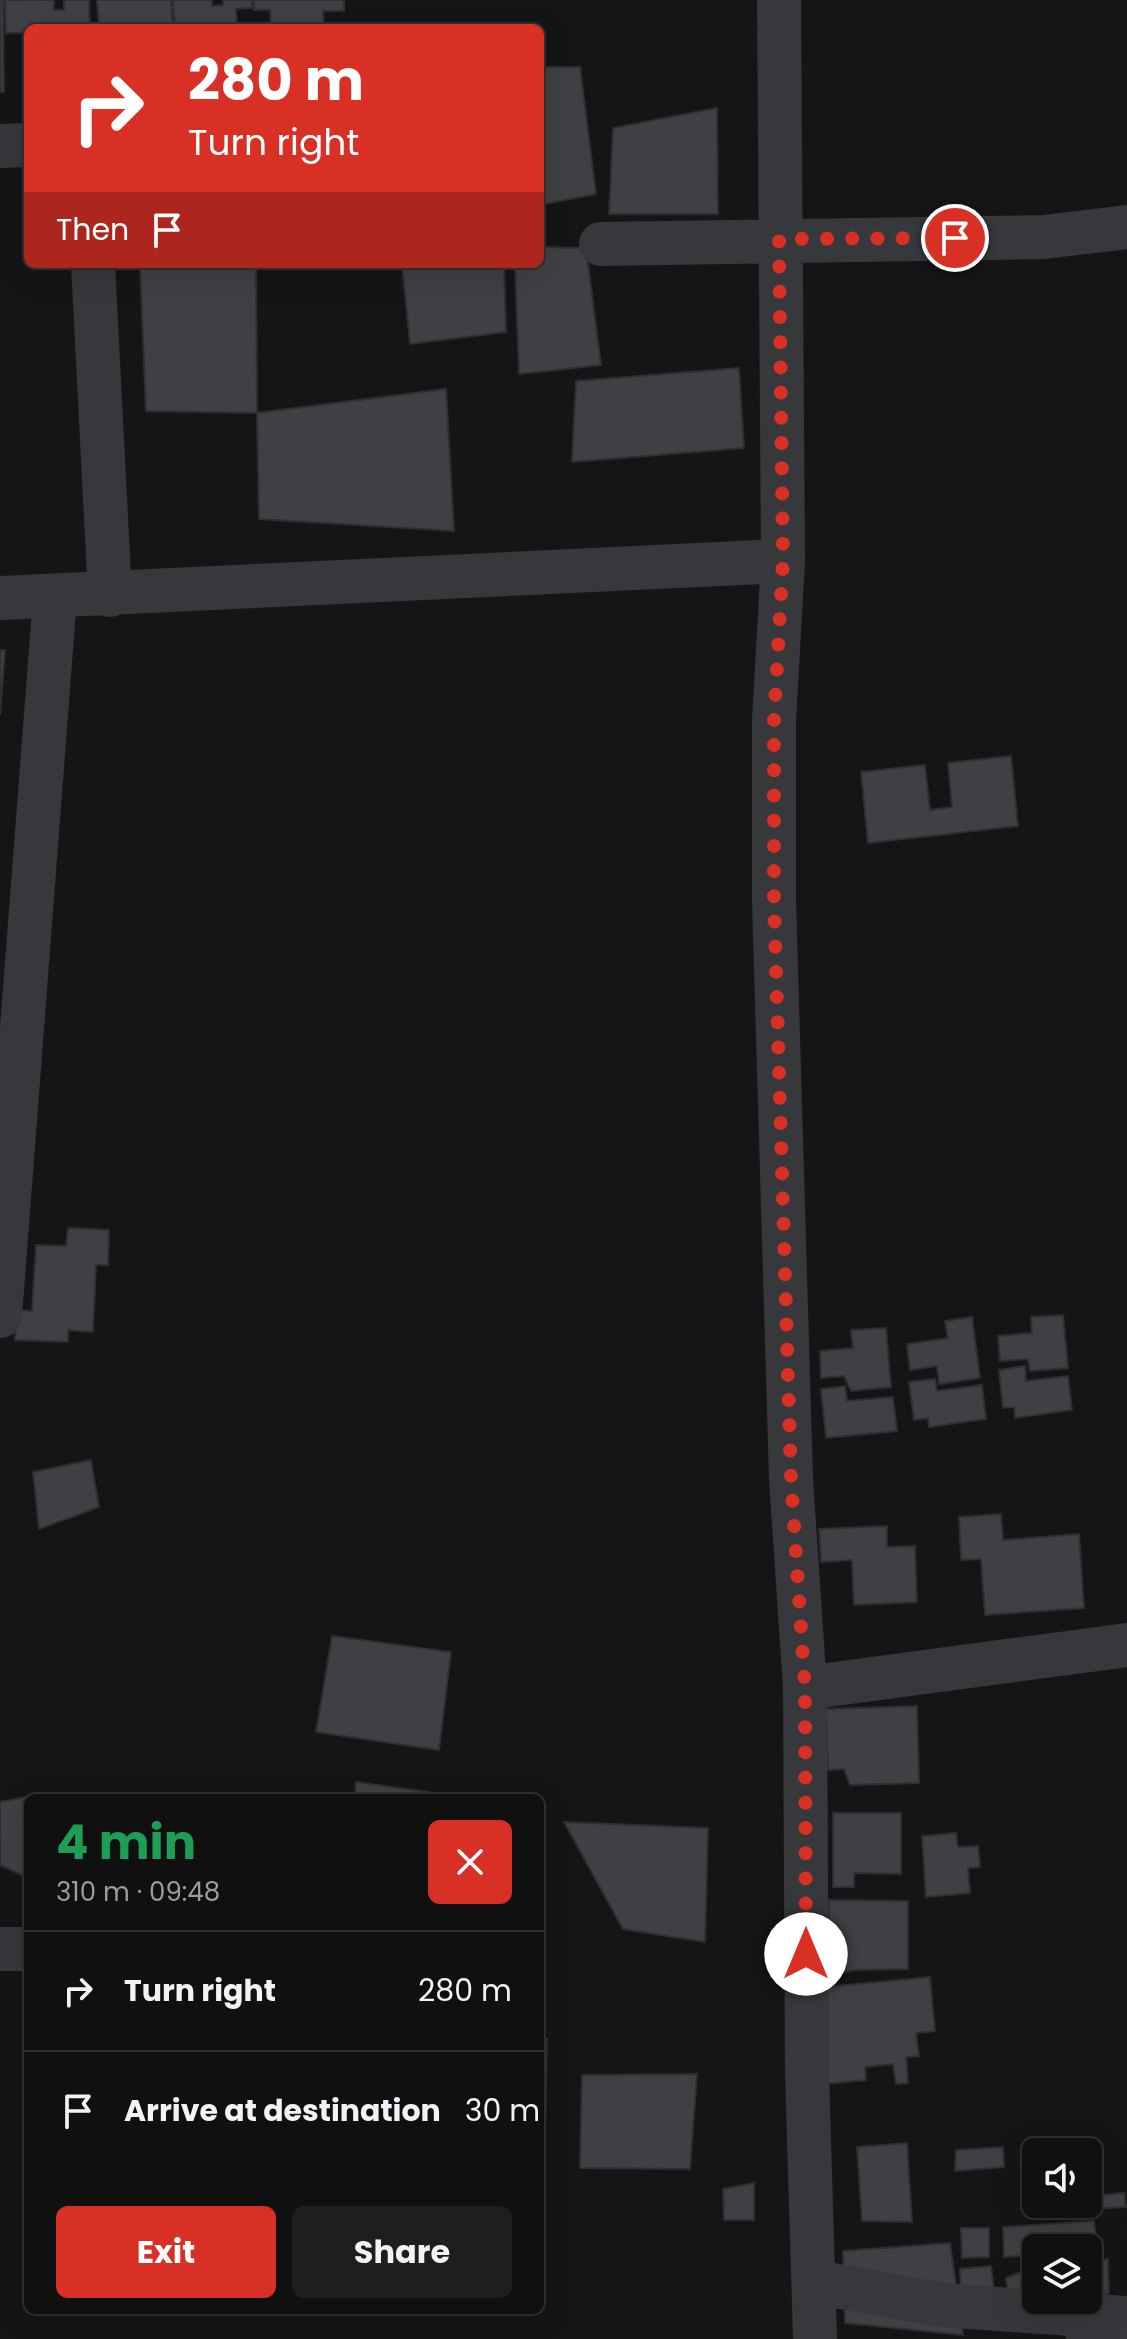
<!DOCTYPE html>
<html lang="en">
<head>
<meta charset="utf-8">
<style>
	:root { --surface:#101011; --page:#1e1e1f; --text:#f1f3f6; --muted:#9c9d9f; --line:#303031; --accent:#d93025 }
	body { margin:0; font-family:Poppins,sans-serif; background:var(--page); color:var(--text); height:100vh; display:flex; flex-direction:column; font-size:30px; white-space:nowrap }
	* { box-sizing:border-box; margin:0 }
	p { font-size:26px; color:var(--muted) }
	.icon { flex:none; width:44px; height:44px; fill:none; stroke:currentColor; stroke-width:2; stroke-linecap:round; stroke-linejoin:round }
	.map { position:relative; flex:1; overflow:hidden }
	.side { position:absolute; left:24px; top:1794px; width:520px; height:520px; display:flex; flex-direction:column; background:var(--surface); border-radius:12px; box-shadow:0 8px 32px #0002,0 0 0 2px var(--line) }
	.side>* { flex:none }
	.hud { position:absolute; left:24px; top:24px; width:520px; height:244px; border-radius:12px; box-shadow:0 8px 32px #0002,0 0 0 2px var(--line); background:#d93025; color:#fff; overflow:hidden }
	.controls { position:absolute; left:1022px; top:2138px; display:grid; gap:16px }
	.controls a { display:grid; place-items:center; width:80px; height:80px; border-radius:12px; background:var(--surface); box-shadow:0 8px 32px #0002,0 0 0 2px var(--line); font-size:40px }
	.pin { position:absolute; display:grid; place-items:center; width:68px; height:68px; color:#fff; margin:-34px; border:4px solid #fff; border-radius:50%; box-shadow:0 2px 8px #0007 }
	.me { position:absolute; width:88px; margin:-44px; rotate:0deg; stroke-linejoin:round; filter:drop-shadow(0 0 6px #0008) }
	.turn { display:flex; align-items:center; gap:28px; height:168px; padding:0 32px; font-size:36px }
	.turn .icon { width:104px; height:104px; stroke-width:2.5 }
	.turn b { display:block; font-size:56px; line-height:68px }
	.then { display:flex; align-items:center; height:76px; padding:0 32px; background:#0003; gap:16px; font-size:30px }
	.round { display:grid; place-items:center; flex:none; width:84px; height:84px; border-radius:12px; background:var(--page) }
	.summary { display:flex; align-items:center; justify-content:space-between; height:136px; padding:0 32px }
	h1 { font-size:48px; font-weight:700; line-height:60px; color:#1e9e55 }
	.action { display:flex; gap:16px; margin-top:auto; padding:16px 32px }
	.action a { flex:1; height:92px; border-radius:12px; background:var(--accent); color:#fff; font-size:32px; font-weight:700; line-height:92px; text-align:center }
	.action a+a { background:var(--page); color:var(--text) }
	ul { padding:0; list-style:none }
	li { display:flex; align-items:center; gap:24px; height:120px; padding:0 32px; border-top:2px solid var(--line) }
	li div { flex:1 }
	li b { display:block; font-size:30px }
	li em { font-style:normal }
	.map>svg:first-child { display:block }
</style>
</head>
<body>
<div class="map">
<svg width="1127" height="2339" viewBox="0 0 1127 2339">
	<rect width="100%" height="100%" fill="#151517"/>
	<!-- building -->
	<path fill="#3f4044" stroke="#2f2f33" stroke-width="2" d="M0,0H3L4,92H0Z
		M5,0H54V10H64V0H89L90,27L28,28V86L26,33H6Z
		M97,0H171L173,28H99Z
		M173,0H212V6L223,5V0H252V8L236,9L237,28H175Z
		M254,0H344V11H323L324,26L338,25V28H271L270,10H254Z
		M540,67H580L596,194L540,205Z
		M717,108L718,214H609L613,128Z
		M540,247L586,248L601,365L519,374L515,264H540Z
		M140,264H256L257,413L146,411Z
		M402,264H504L506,332L410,344Z
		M739,368L744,448L572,462L576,381Z
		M446,389L454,531L259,519L257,413Z
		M0,650H5L0,715Z
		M1011,756L1018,826L868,843L861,772L925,765L930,810L952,807L948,763Z
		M68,1228L109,1230L108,1265H96L93,1332L68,1330V1342L15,1340L16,1310L32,1311L36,1245L66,1246Z
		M1063,1315L1068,1368L1030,1371L1028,1359L1000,1361L998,1336L1032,1333L1031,1317Z
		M972,1317L980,1378L939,1384L937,1366L910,1370L907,1344L948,1338L945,1321Z
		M886,1328L891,1387L851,1391L844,1376L821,1378L820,1351L853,1348L851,1330Z
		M1025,1366L1026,1381L1068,1376L1072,1410L1015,1418L1014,1407L1003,1408L999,1370Z
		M935,1379L937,1391L982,1385L986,1419L929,1427L928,1418L914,1420L909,1382Z
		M845,1386L847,1401L893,1397L897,1431L826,1438L821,1389Z
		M91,1460L99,1507L39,1529L33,1472Z
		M1001,1514L1003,1540L1079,1534L1084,1608L985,1615L981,1559L961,1560L959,1517Z
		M887,1526V1547L915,1546L917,1602L854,1605L852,1560L821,1562L819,1529Z
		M332,1636L451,1652L439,1750L316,1732Z
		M917,1706L919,1783L850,1785L844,1769L828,1770L826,1709Z
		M356,1782L443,1794V1798H355Z
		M45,1793L55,1798H28V1878L0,1865V1802Z
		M833,1813H901V1874L854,1873V1887H833Z
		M564,1822L708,1828L705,1942L623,1929Z
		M956,1833L958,1847L978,1846L980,1867L968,1868L970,1893L926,1897L922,1836Z
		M829,1900L908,1901V1969L854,1970L828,1977Z
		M930,1977L935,2031L916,2033L919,2056L906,2057L908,2083L896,2084L893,2064L865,2067L866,2080L824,2084L815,1988Z
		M540,2038L547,2039L544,2187L540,2184Z
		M697,2074L690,2169L580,2168L582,2075Z
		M907,2143L912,2222L862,2221L857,2147Z
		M1003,2147L1004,2167L955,2171L956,2150Z
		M754,2183V2220H724L723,2189Z
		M1124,2193L1126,2207L1088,2209V2196Z
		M1094,2221L1097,2251L1036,2248V2255L1004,2257L1003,2227Z
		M961,2228H989V2257L962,2258Z
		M950,2243L963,2335L845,2323L843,2251Z
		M1108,2259L1109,2293L1088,2294V2263Z
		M991,2266L995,2298L961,2296L960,2269Z
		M1036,2267V2292L1008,2296L1006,2278Z"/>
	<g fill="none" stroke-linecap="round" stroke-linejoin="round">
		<!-- minor -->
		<path stroke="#36383c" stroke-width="44" d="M779,0L783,561L774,720V900L791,1479L805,1688L807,2072L815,2339
			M0,146L28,145
			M601,244L1044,237L1127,227
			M93,264L110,595
			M0,598L783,561
			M0,1316L55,597
			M805,1688L1127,1645
			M0,1949H28
			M815,2282L942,2305L1127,2318"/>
		<!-- minor-bridge -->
		<path stroke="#36383c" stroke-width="44" d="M1086,2300L1088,2339"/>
	</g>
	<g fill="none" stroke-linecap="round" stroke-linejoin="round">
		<!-- route -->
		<path stroke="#d93025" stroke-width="14" stroke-dasharray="0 25.2" d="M806,1954L805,1688L791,1479L774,900V720L783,561L779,239L955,238"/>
	</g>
</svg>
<div class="controls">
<a><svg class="icon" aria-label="sound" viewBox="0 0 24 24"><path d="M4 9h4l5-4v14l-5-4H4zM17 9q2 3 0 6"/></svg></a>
<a><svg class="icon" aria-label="layers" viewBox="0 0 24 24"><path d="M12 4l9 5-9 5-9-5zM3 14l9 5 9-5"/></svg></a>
</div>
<div class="pin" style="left:955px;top:238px;background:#d93025"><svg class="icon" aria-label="arrive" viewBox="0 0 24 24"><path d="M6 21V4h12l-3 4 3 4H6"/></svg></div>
<svg class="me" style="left:806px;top:1954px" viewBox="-20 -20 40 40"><circle r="19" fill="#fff"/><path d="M0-13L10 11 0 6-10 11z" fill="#d93025"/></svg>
<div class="hud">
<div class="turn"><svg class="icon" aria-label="right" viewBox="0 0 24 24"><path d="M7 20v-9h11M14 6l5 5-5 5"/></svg><div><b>280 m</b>Turn right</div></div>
<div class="then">Then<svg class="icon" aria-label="arrive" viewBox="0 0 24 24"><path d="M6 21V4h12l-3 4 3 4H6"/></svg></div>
</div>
<section class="side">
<div class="summary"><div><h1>4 min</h1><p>310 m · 09:48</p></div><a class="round" style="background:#d93025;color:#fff"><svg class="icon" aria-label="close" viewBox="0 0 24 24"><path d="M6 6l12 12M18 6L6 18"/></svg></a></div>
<ul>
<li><svg class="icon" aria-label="right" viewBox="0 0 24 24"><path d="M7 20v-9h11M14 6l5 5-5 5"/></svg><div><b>Turn right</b></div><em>280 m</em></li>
<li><svg class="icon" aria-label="arrive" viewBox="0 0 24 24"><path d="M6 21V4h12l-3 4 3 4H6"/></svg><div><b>Arrive at destination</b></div><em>30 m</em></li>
</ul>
<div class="action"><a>Exit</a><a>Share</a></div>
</section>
</div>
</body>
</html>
